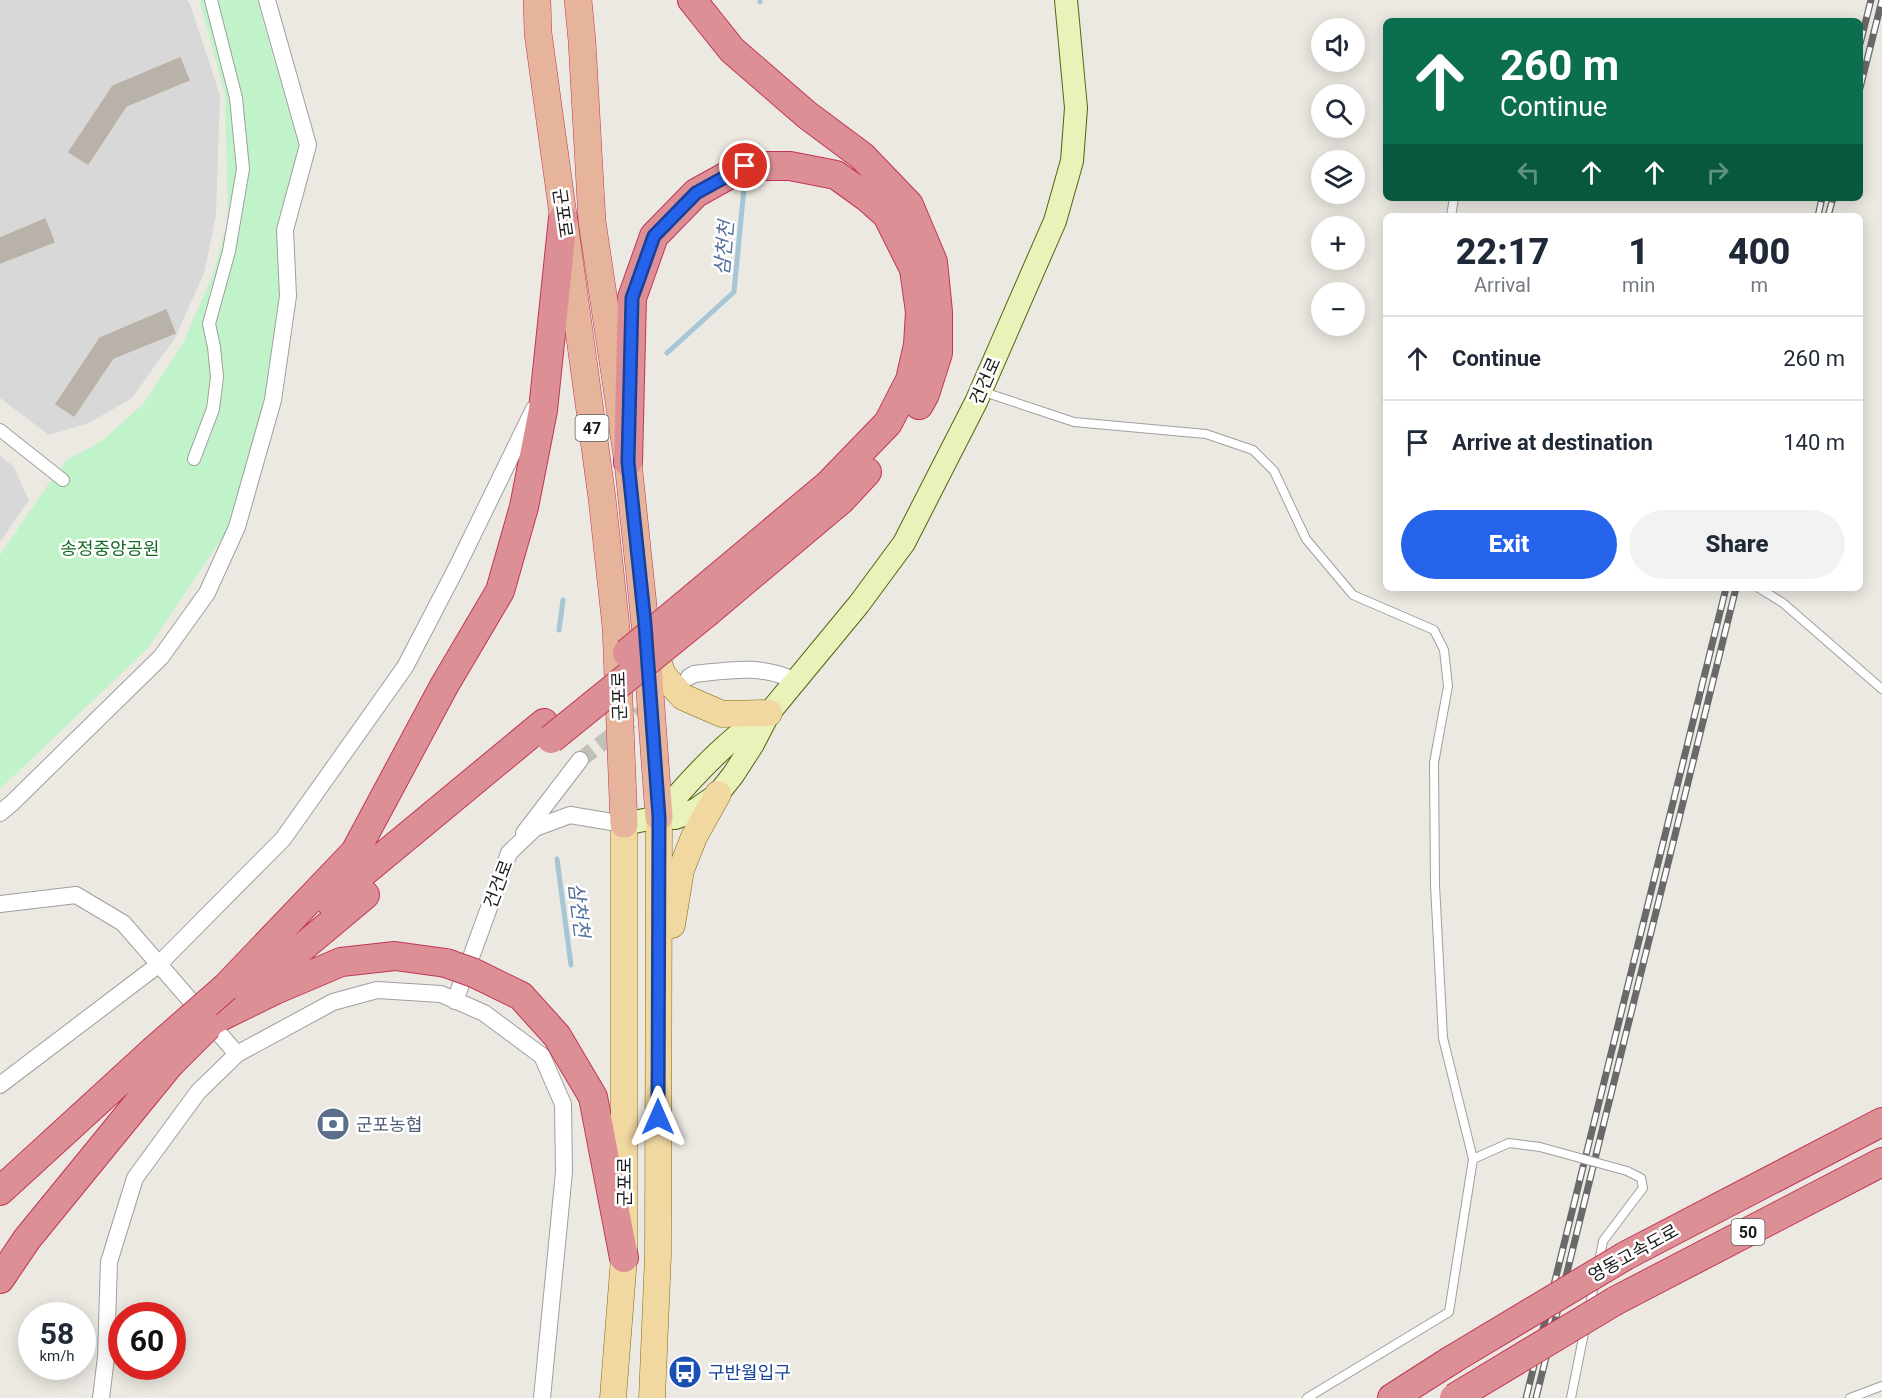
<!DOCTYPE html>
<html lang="en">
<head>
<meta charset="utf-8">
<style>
	:root { --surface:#fff; --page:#f2f2f3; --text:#1f2937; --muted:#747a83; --line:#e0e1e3; --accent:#2563eb }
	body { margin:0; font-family:Roboto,"Noto Sans KR",sans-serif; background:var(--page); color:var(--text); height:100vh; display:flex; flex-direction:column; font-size:22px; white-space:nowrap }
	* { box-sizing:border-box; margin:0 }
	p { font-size:20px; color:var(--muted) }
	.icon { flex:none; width:33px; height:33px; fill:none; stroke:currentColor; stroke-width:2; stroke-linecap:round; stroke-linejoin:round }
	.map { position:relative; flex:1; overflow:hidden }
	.drawer { position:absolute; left:1383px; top:213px; width:480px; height:378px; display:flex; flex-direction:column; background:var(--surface); border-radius:9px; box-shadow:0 3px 15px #0003 }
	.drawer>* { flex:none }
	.top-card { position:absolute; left:1383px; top:18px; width:480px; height:183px; border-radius:9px; box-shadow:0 3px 15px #0003; background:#0b6e4f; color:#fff; overflow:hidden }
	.buttons { position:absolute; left:1311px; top:18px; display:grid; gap:12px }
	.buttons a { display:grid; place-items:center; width:54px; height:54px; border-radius:50%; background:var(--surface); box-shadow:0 3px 15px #0003; font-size:30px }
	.speed { position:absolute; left:18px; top:1302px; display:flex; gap:12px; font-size:30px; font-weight:700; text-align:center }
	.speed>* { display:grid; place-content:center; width:78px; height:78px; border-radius:50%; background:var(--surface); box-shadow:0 3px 15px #0003; line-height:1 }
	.speed small { font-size:15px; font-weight:400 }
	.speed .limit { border:9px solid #d22; background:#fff; color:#111 }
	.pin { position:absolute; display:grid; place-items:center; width:51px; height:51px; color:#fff; margin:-26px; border:3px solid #fff; border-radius:50%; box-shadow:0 2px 6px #0007 }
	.me { position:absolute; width:66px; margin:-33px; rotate:0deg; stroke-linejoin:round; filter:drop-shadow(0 0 4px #0008) }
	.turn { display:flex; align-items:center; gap:21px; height:126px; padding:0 18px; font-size:27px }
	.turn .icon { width:78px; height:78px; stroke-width:2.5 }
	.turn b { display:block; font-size:42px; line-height:51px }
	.lanes { display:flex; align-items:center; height:57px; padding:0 18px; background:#0003; justify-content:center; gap:30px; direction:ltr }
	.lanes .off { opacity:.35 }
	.eta { display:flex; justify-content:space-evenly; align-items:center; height:102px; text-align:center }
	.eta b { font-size:36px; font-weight:800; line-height:42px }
	.cta { display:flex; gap:12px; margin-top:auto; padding:12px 18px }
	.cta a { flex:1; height:69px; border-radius:36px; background:var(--accent); color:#fff; font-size:24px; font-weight:800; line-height:69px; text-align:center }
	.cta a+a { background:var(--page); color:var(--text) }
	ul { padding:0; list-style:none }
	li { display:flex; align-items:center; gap:18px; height:84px; padding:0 18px; border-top:2px solid var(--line) }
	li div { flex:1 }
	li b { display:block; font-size:22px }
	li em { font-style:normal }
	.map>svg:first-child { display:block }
</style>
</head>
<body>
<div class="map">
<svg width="1882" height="1398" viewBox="0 0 1882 1398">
	<rect width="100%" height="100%" fill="#ebe9e1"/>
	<!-- residential -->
	<path fill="#d9d8d8" d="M0,0H187L190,4L220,95L216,216L204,273L175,338L132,398L89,423L49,435L0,398Z
		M0,456L13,466L29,500L0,542Z"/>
	<!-- park -->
	<path fill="#c1f3ca" d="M199,0H257L299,146L276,228L281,295L267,395L231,525L148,648L0,789V555L47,486L67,460L102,441L144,403L183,343L213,274L228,221L225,94Z"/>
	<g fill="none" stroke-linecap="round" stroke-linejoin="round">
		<!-- stream -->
		<path stroke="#a6c5d5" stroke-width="5" d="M760,2V0
			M667,353L734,292L744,188
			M559,630L563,600
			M557,859L571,965"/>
	</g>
	<!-- building -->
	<path fill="#b8b2ab" stroke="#bbb1a5" stroke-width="1.5" d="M180,58L189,80L126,106L88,164L69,152L113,86Z
		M45,219L54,242L0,263V238Z
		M166,310L175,333L113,358L74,416L56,404L100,338Z"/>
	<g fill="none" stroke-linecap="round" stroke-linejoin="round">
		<!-- minor-tunnel -->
		<path stroke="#c1c0b9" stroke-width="16" stroke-dasharray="16 8" stroke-linecap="butt" d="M580,760L656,702"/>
		<!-- service casing -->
		<g stroke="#9f9f9f" stroke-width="10">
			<path id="service" d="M1451,216L1454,198
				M981,391L1074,422L1206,434L1253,450L1274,471L1306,539L1353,595L1434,630L1444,650L1448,686L1434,763L1435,885L1443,1038L1473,1159L1449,1312L1307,1398
				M1759,588L1783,603L1882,689
				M1473,1159L1509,1143L1540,1147
				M1599,1262L1603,1241L1643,1188L1641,1178L1627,1171
				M1589,1309L1595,1281
				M1571,1398L1585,1328
				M1850,1398L1882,1386"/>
		</g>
		<!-- pedestrian casing -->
		<g stroke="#9f9f9f" stroke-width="14">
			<path id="pedestrian" d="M0,430L63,480
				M194,459L213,409L217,377L214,347L209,324L229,251L243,169L236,98L211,0"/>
		</g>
		<!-- minor casing -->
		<g stroke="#9f9f9f" stroke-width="18">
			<path id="minor" d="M689,677L694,674C732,670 760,664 796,681
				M0,813L12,803L161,657L207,593L237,527L273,400L288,296L285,230L308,145L267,0
				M524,833L580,760
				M0,904L76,895L123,923L237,1054
				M455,1001L509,853L535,828L570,815L624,824
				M0,1085L158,965L283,839L405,667L457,567L534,409
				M101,1398L106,1357L109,1262L135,1178L198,1092L237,1054L333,1002L377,990L441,994L484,1013L542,1056L563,1104L564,1172L542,1398"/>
		</g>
		<!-- secondary casing -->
		<g stroke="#52640f" stroke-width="24">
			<path id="secondary" d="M659,817C687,783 728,738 766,715
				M624,824L659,817L675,818L695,810L718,794L733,775L753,744L769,713L859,604L904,543L976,402L1055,221L1072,161L1076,108L1066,0"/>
		</g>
		<!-- primary casing -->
		<g stroke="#83690f" stroke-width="27">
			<path id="primary" d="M651,641L663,675L683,697L722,714L769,713
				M672,925L681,870L694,837L718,794
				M613,1398L624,1258V824
				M652,1398L658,1255L659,817"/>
		</g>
		<!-- trunk casing -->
		<g stroke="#c33557" stroke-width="28">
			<path id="trunk" d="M537,0L538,33L602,498L616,627L624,824
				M578,0L582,41L592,221L628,462L645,624L659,817"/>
		</g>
		<!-- motorway casing -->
		<g stroke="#c33557" stroke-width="30">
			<path id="motorway" d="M692,0L732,50L807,115L862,156L909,205L933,262L938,312V353L925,394L919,405
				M628,462L632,298L654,236L696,193L745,166H790L836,175L868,198L887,215L914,269L920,312L918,345L910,380L888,423L829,484L699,593
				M709,611L841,500L867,472
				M329,901L544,723
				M474,973L521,996L557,1036L593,1097L624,1258
				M226,987L355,852L444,686L500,591L524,507L543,410L563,218
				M238,1001L365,895
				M212,1021L275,990L341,962L395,956L446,963
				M0,1191L153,1051
				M1625,1256L1882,1122
				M0,1279L27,1239L169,1065
				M1615,1301L1882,1162
				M1392,1398L1453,1359"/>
		</g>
		<!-- service -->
		<use href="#service" stroke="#fff" stroke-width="8"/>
		<!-- pedestrian -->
		<use href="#pedestrian" stroke="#fff" stroke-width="12"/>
		<!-- minor -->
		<use href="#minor" stroke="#fff" stroke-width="16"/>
		<!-- secondary -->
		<use href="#secondary" stroke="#e9f2b9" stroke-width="22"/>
		<!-- primary -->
		<use href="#primary" stroke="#f1d7a0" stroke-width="26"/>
		<!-- trunk -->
		<use href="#trunk" stroke="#e6b49b" stroke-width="27"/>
		<!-- motorway -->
		<use href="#motorway" stroke="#dc9096" stroke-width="28"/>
		<!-- rail casing -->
		<g stroke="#696969" stroke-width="7">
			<path id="rail" d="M1860,44L1871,0
				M1860,88L1882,0
				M1818,216L1822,198
				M1828,216L1833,198
				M1526,1398L1726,588
				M1536,1398L1736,588"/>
		</g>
		<!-- rail -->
		<use href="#rail" stroke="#fff" stroke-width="4.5" stroke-dasharray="14" stroke-linecap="butt"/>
		<!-- service-bridge casing -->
		<g stroke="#9f9f9f" stroke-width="10" stroke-linecap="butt">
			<path id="service-bridge" d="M1540,1147L1627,1171"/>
		</g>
		<!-- motorway-bridge casing -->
		<g stroke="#c33557" stroke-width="30" stroke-linecap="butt">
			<path id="motorway-bridge" d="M627,653L699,593
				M551,739L709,611
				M446,963L474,973
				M153,1051L226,987
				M169,1065L208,1026
				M1453,1359L1625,1256
				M1454,1398L1615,1301"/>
		</g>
		<!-- service-bridge -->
		<use href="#service-bridge" stroke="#fff" stroke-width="8"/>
		<!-- motorway-bridge -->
		<use href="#motorway-bridge" stroke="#dc9096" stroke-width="28"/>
	</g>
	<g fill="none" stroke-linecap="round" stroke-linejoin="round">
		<!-- route casing -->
		<g stroke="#184099" stroke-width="15">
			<path id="route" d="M658,1117L659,817L645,624L628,462L632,298L654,236L696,193L745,166"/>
		</g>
		<!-- route -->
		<use href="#route" stroke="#2563eb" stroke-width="10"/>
	</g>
	<!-- icons -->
	<defs>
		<g id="bank-disc" transform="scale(1.725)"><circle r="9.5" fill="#5c6f8a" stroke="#fff"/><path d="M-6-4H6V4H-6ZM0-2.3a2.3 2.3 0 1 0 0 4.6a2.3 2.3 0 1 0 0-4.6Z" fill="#fff"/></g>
		<g id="bus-disc" transform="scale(1.725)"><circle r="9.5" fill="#1a4fb4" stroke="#fff"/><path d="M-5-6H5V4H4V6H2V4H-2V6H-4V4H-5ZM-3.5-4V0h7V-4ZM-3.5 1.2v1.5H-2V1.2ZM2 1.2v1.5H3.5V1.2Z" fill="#fff"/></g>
	</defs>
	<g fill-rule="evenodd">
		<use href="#bank-disc" x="333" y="1124"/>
		<use href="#bus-disc" x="685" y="1372"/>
	</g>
	<g text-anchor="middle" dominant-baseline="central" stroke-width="5" stroke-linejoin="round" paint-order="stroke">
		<!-- shield labels -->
		<g fill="#fff" stroke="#5f5f5f" stroke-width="1.5">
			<rect x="575.5" y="415" width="33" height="26" rx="4.5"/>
			<rect x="1731.5" y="1219" width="33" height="26" rx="4.5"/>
		</g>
		<g font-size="16" font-weight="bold" fill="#1b1b1b">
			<text x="592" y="428">47</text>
			<text x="1748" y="1232">50</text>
		</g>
		<!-- street labels -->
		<g font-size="18" fill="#1b1b1b" stroke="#fff">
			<text transform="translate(563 213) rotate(82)">군포로</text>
			<text transform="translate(985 381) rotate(-66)">건건로</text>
			<text transform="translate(619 696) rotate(-92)">군포로</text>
			<text transform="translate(498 884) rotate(-69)">건건로</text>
			<text transform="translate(624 1182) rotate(-90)">군포로</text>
			<text transform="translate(1633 1253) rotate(-29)">영동고속도로</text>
		</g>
		<!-- park labels -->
		<g font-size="18" fill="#166c26" stroke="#fff">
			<text x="110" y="548">송정중앙공원</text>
		</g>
		<!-- service labels -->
		<g font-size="18" fill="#4e5e75" stroke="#fff" text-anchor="start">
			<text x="356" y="1124">군포농협</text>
		</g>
		<!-- transit labels -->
		<g font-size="18" fill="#164399" stroke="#fff" text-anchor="start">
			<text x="708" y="1372">구반월입구</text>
		</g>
		<!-- water labels -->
		<g font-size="20" font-style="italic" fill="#52719f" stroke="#fff">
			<text transform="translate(724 248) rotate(-85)">삼천천</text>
			<text transform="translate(579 910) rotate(83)">삼천천</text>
		</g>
	</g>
</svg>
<div class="buttons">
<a><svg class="icon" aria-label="sound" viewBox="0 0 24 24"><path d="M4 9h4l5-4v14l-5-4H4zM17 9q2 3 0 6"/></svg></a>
<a><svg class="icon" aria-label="search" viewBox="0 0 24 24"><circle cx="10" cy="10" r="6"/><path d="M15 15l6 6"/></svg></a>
<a><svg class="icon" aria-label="layers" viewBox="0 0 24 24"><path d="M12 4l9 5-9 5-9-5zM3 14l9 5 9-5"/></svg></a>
<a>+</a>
<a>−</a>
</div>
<div class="speed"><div>58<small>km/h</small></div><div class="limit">60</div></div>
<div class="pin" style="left:745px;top:166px;background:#d93025"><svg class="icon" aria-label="arrive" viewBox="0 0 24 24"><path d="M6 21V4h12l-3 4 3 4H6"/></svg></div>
<svg class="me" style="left:658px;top:1117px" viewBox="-20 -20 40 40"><path d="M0-17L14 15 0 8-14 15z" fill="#2563eb" stroke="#fff" stroke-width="4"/></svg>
<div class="top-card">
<div class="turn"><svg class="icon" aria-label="ahead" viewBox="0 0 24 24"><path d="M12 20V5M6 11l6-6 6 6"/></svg><div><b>260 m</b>Continue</div></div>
<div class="lanes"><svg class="icon off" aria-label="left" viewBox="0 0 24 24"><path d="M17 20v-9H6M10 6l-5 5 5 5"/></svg><svg class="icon" aria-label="ahead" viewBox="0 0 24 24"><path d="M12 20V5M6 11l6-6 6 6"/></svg><svg class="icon" aria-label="ahead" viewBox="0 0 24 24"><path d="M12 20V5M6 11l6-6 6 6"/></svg><svg class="icon off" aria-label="right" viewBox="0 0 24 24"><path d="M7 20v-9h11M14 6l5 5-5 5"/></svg></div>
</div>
<section class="drawer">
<div class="eta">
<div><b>22:17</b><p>Arrival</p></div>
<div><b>1</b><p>min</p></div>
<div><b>400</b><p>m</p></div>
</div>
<ul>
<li><svg class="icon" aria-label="ahead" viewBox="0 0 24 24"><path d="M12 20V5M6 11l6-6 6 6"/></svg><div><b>Continue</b></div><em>260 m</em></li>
<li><svg class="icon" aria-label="arrive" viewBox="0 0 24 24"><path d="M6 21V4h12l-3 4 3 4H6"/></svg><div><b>Arrive at destination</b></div><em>140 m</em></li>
</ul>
<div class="cta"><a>Exit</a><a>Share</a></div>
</section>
</div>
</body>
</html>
